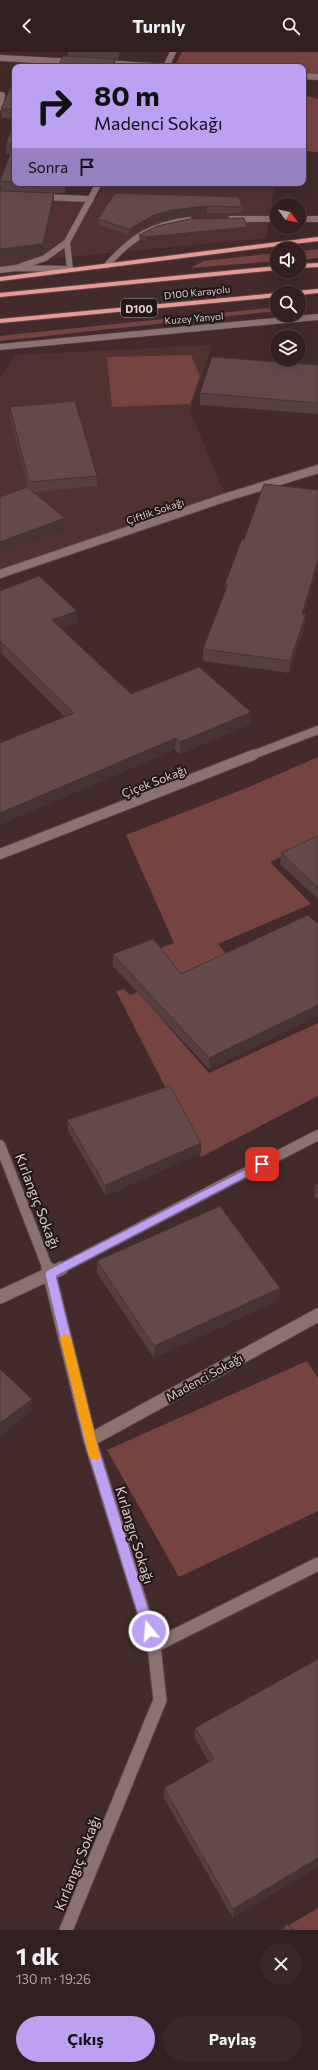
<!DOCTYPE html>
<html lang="tr">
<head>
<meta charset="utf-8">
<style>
	:root { --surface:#322020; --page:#3a2829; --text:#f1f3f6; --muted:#a8a3a5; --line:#4d3e3e; --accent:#bca0f2 }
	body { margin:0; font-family:Commissioner,sans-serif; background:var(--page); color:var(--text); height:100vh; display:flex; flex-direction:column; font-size:15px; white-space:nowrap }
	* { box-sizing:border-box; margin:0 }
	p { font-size:13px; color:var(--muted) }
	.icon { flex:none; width:22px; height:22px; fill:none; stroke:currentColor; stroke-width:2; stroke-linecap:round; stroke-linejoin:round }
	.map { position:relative; height:1878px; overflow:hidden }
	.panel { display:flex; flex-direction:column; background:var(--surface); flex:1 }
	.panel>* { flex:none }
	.guide { position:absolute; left:12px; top:12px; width:294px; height:122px; border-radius:8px; box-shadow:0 4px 16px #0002,0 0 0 1px var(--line); background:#bca0f2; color:#111; overflow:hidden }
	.needle { width:26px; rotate:122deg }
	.buttons { position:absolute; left:270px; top:146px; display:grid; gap:8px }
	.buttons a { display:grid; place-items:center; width:36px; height:36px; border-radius:50%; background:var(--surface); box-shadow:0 4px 16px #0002,0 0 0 1px var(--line); font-size:20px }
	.pin { position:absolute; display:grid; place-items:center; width:34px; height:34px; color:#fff; margin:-17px; border-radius:8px; box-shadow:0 2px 6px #0006 }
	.me { position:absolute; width:44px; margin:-22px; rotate:343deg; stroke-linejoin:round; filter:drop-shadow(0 0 3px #0008) }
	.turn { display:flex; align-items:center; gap:14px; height:84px; padding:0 16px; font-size:18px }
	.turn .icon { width:52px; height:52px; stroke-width:2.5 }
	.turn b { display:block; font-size:28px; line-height:34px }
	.then { display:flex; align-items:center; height:38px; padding:0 16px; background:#0003; gap:8px; font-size:15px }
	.round { display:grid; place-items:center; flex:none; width:42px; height:42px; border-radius:21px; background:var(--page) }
	.headline { display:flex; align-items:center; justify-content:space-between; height:68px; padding:0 16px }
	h1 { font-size:24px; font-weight:700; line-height:30px }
	.button { display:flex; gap:8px; margin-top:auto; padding:8px 16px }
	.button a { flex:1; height:46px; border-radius:24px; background:var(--accent); color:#111; font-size:16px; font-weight:700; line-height:46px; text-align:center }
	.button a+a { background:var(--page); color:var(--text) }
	header { display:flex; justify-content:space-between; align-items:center; height:52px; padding:0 16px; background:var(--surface); font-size:18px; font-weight:700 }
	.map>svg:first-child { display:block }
</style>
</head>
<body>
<header><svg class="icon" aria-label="back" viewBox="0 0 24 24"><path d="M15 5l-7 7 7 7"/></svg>Turnly<svg class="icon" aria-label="search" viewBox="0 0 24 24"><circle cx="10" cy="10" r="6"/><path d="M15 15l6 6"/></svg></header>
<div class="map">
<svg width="318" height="1878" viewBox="0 0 318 1878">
	<rect width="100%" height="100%" fill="#422b2a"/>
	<!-- built -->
	<path fill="#503231" d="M105,131H275L266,186L58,206L0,215V142L94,149Z
		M212,293L190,359L227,447L0,523V325L16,303Z"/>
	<!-- green -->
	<path fill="#754340" d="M182,0H318V22L303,20V15H229L176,11Z
		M303,43L318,47V100L303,99Z
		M318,197V206L299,208V199Z
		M277,201V209L190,216L204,209Z
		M277,255V259L0,289V284Z
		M191,303L200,324L190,352L112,355L107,305Z
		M318,705V788L270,810L311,852L218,892L229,905L144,947L209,1021L318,971V1044L201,1105L116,939L124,937L130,943L175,924L157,897L174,891L126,783L249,735Z
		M307,1309L318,1326V1459L179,1525L107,1398Z
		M318,1856V1878H281Z"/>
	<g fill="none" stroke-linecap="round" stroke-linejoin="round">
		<!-- lane casing -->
		<g stroke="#5a4746" stroke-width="7">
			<path id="lane" d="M0,55L2,43
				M42,145L91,147
				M231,167H277
				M299,167H318
				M107,213C132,185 151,173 189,168"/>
		</g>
		<!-- street-far3 casing -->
		<g stroke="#5a4746" stroke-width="7">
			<path id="street-far3" d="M0,6L74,10
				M102,11L168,15
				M166,15L173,0
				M303,24L318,25
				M67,190L99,131
				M16,216L45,206L67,190L70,217"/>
		</g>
		<!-- street-far2 casing -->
		<g stroke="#5a4746" stroke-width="10">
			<path id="street-far2" d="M0,522L224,446L318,417
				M250,704L318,678"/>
		</g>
		<!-- street-far1 casing -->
		<g stroke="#5a4746" stroke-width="12">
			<path id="street-far1" d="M0,802L253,703
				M0,1093L48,1217
				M60,1217L318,1083"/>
		</g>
		<!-- street casing -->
		<g stroke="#5a4746" stroke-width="15">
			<path id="street" d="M48,1216L90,1388L154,1594L160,1648L66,1878
				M0,1245L62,1216
				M90,1388L318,1263
				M154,1594L318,1512"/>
		</g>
		<!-- secondary casing -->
		<g stroke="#5a4746" stroke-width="7">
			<path id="secondary" d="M0,218L16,216L70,217
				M0,295L318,265"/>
		</g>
		<!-- highway casing -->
		<g stroke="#5a4746" stroke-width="2">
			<path id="highway" d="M318,185V189L0,229V225Z
				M318,211V215L299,216V212Z
				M277,214V218L0,245V241Z
				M318,237V241L299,243V241H291L295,239Z
				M277,241V245L0,271V267Z"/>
		</g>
		<!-- lane -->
		<use href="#lane" stroke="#8b716f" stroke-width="6"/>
		<!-- street-far3 -->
		<use href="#street-far3" stroke="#8b716f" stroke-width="6"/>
		<!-- street-far2 -->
		<use href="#street-far2" stroke="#8b716f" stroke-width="8"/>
		<!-- street-far1 -->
		<use href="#street-far1" stroke="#8b716f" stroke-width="10"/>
		<!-- street -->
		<use href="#street" stroke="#8b716f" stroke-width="13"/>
		<!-- secondary -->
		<use href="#secondary" stroke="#8b716f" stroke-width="6"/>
		<!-- highway -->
		<use href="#highway" fill="#e99994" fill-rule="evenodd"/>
	</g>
	<!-- wall -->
	<path fill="#55403f" d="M68,0H121L118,8L68,4Z
		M15,32V67L2,66L1,57Z
		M15,68V131H68L65,141H37L54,150L43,202L1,139L0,129L10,102H6V92Z
		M115,141L242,155L241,161H207L171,165L154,170L129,183L99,173L98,167Z
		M247,175L246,179L145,189L139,187V183Z
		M318,313V362L200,353V341Z
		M10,355L97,424V434L33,440L66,477L28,436L10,365Z
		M242,487L304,562H306L305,574L289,621L203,609V597L225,541V532Z
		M0,539L77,559V571L61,577L131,642L251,672L180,702L175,698L65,665L2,602L0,603Z
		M318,784V847L280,812L281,801Z
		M318,872V964L209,1017L113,914V902L181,922Z
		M67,1068L201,1101L106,1144L68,1079Z
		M318,1132V1149L314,1144L315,1133Z
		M97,1209L280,1236L279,1248L154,1306L97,1221Z
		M318,1607L233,1866L164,1746V1736L209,1710L195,1686V1676Z"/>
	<!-- shaded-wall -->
	<path fill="#453433" d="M118,0H121L118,8Z
		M115,7V15H111Z
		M65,131H68L65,141Z
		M54,141V150L43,202L0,207V197Z
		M207,154V161L171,165L154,170L129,183V177L154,163L171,158Z
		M247,175L246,179L145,189V185Z
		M65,466L66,477L0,501V490Z
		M318,508V517L301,573L302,562Z
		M77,559V571L52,580V568Z
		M306,562L305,574L289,621L290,609Z
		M1,590L2,602L0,603V591Z
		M251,660V672L180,702V690Z
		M176,686L175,698L0,773V761Z
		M318,953V964L209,1017V1006Z
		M201,1091V1101L106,1144L105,1133Z
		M280,1236L279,1248L154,1306V1294Z
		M32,1347L33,1359L0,1384V1371Z
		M318,1806V1815L233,1866V1857Z"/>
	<!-- building -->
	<path fill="#634a49" stroke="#453433" d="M63,4L115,7L111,15H58Z
		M12,32H15V57H1Z
		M15,67V130L0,129L14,92H6Z
		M0,139L54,141L43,192L0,197Z
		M115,141L239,145L242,155L207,154L171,158L154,163L129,177L98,167Z
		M244,166L247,175L145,185L139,183L157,174L190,167Z
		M212,305L318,313V351L200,341Z
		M75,349L97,424L29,430L10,355Z
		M264,432L318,438V508L302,562H306L290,609L203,597L228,532H225L242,487L244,488Z
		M27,435L65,466L0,490V445Z
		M39,524L77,559L52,568L131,642L199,615L251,660L180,690L176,686L0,761V691L74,661L1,590L0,591V539Z
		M318,784V836L281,801Z
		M308,863L318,872V953L209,1006L113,902L153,887L181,922Z
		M170,1034L201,1091L105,1133L67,1068Z
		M318,1132V1137L315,1133Z
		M220,1154L280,1236L154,1294L97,1209Z
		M0,1317L32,1347L0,1371Z
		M318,1607V1806L233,1857L164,1736L214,1707L195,1676Z
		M286,1872L295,1878H283Z"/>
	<!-- route -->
	<path fill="#bca0f2" stroke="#7a689d" d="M262,1109L267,1112L265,1115L56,1224L96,1388L155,1579L153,1583L149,1585L145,1583L143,1579L84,1388L45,1222L46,1219Z"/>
	<!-- slow -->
	<path fill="#f59e0b" d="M65,1281L71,1286L100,1404L99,1407H91L89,1404L60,1286Z"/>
	<g text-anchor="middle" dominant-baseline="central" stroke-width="4" stroke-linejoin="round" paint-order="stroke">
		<!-- far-street labels -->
		<g font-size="10" fill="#ddcecd" stroke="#211716">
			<text transform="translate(197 240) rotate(-6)">D100 Karayolu</text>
			<text transform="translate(194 266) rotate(-5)">Kuzey Yanyol</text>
			<text transform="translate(155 459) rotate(-19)">Çiftlik Sokağı</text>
		</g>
		<!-- shield labels -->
		<rect fill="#211716" stroke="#a59796" stroke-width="1" x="121" y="247" width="36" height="18" rx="3"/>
		<g font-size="11" font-weight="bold" fill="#ddcecd">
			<text x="139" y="256">D100</text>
		</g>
		<!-- street labels -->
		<g font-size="12" fill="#ddcecd" stroke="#211716">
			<text transform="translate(154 729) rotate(-21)">Çiçek Sokağı</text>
			<text transform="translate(204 1325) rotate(-29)">Madenci Sokağı</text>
		</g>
		<!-- near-street labels -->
		<g font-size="14" fill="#ddcecd" stroke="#211716">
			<text transform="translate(38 1149) rotate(69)">Kırlangıç Sokağı</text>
			<text transform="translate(135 1483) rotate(73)">Kırlangıç Sokağı</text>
			<text transform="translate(77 1811) rotate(-68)">Kırlangıç Sokağı</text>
		</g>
	</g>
</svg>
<div class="buttons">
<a><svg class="needle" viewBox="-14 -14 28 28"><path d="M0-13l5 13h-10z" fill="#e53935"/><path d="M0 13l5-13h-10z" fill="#a8a3a5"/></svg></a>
<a><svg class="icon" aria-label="sound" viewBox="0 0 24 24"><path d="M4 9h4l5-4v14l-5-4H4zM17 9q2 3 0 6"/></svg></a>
<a><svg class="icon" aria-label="search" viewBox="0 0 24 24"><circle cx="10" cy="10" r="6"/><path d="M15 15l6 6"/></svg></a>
<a><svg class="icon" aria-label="layers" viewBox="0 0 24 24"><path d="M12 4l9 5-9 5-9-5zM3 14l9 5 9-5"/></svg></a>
</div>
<div class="pin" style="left:262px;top:1112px;background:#d93025"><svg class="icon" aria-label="arrive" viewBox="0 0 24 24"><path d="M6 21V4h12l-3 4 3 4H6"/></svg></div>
<svg class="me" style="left:149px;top:1579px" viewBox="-20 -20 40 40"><circle r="17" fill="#bca0f2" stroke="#fff" stroke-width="3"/><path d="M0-11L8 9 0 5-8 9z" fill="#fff"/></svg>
<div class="guide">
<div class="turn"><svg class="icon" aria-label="right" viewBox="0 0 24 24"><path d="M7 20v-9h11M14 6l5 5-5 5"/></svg><div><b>80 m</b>Madenci Sokağı</div></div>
<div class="then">Sonra<svg class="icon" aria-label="arrive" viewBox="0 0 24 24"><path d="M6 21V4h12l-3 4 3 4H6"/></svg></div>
</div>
</div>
<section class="panel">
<div class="headline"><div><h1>1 dk</h1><p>130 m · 19:26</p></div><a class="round"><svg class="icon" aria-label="close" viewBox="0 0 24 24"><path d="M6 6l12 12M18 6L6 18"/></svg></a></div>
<div class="button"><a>Çıkış</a><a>Paylaş</a></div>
</section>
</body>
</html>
